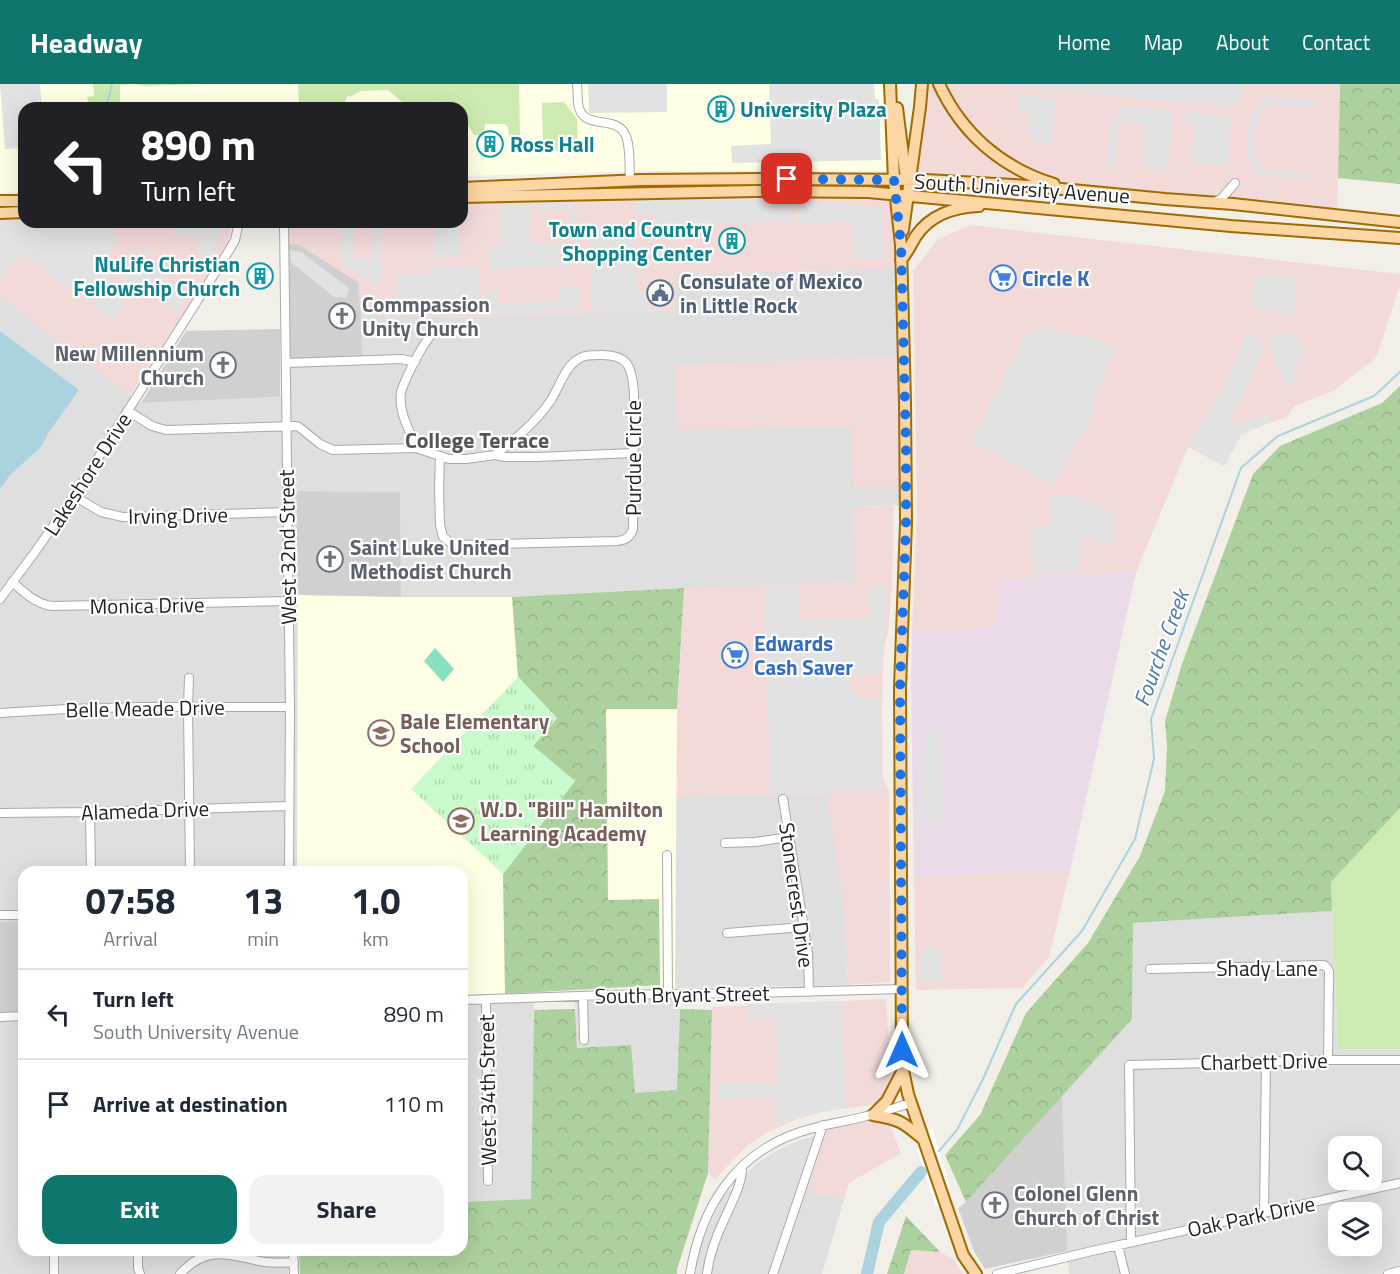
<!DOCTYPE html>
<html lang="en">
<head>
<meta charset="utf-8">
<style>
	:root { --surface:#fff; --page:#f2f2f3; --text:#1f2937; --muted:#747a83; --line:#e0e1e3; --accent:#0f766e }
	body { margin:0; font-family:"Titillium Web",sans-serif; background:var(--page); color:var(--text); height:100vh; display:flex; flex-direction:column; font-size:22px; white-space:nowrap }
	* { box-sizing:border-box; margin:0 }
	p { font-size:20px; color:var(--muted) }
	.icon { flex:none; width:33px; height:33px; fill:none; stroke:currentColor; stroke-width:2; stroke-linecap:round; stroke-linejoin:round }
	.map { position:relative; flex:1; overflow:hidden }
	.side { position:absolute; left:18px; top:782px; width:450px; height:390px; display:flex; flex-direction:column; background:var(--surface); border-radius:18px; box-shadow:0 6px 24px #0002 }
	.side>* { flex:none }
	.top-card { position:absolute; left:18px; top:18px; width:450px; height:126px; border-radius:18px; box-shadow:0 6px 24px #0002; background:#202124; color:#fff; overflow:hidden }
	.fabs { position:absolute; left:1328px; top:1052px; display:grid; gap:12px }
	.fabs a { display:grid; place-items:center; width:54px; height:54px; border-radius:12px; background:var(--surface); box-shadow:0 6px 24px #0002; font-size:30px }
	.pin { position:absolute; display:grid; place-items:center; width:51px; height:51px; color:#fff; margin:-26px; border-radius:12px; box-shadow:0 3px 9px #0006 }
	.me { position:absolute; width:66px; margin:-33px; rotate:0deg; stroke-linejoin:round; filter:drop-shadow(0 0 4px #0008) }
	.turn { display:flex; align-items:center; gap:21px; height:126px; padding:0 24px; font-size:27px }
	.turn .icon { width:78px; height:78px; stroke-width:2.5 }
	.turn b { display:block; font-size:42px; line-height:51px }
	.eta { display:flex; justify-content:space-evenly; align-items:center; height:102px; text-align:center }
	.eta b { font-size:36px; font-weight:700; line-height:42px }
	.action { display:flex; gap:12px; margin-top:auto; padding:12px 24px }
	.action a { flex:1; height:69px; border-radius:18px; background:var(--accent); color:#fff; font-size:24px; font-weight:700; line-height:69px; text-align:center }
	.action a+a { background:var(--page); color:var(--text) }
	ul { padding:0; list-style:none }
	li { display:flex; align-items:center; gap:18px; height:90px; padding:0 24px; border-top:2px solid var(--line) }
	li div { flex:1 }
	li b { display:block; font-size:22px }
	li em { font-style:normal }
	header { display:flex; align-items:center; gap:36px; box-sizing:border-box; height:84px; padding:0 30px; background:var(--accent); color:#fff }
	header strong { font-size:28px }
	nav { display:flex; gap:33px; margin-inline-start:auto; font-size:21px }
	.map>svg:first-child { display:block }
</style>
</head>
<body>
<header>
<strong>Headway</strong>
<nav><a>Home</a><a>Map</a><a>About</a><a>Contact</a></nav>
</header>
<div class="map">
<svg width="1400" height="1190" viewBox="0 0 1400 1190">
	<defs>
		<pattern id="forest-crowns" width="20" height="18" patternUnits="userSpaceOnUse" patternTransform="scale(1.5)"><rect width="20" height="18" fill="#add19e"/><path d="M2 6a3 3 0 1 1 6 0M12 15a3 3 0 1 1 6 0" fill="none" stroke="#95b388"/></pattern>
		<pattern id="park-tufts" width="24" height="20" patternUnits="userSpaceOnUse" patternTransform="scale(1.5)"><rect width="24" height="20" fill="#c8facc"/><path d="M3 7l-1-3M5 7V3M7 7l1-3M15 17l-1-3M17 17v-4M19 17l1-3" fill="none" stroke="#acd6af"/></pattern>
	</defs>
	<rect width="100%" height="100%" fill="#f2efe9"/>
	<!-- residential -->
	<path fill="#e0dfdf" fill-rule="evenodd" d="M902,184L904,273L677,281V346L852,343L906,402V421L854,423L856,499L684,504L512,513H401L400,408L296,407L298,511L297,787L24,788V1166H289L288,1190H0V213L141,319L286,313V279L362,276L361,231L475,233L675,226V190Z
		M829,710L846,842L848,901L675,904L673,713Z
		M1332,827L1338,965H1400V1190H1069L1067,1167L1062,1012L1132,935L1133,839ZM1338,1062H1371V1095H1338ZM1338,1128H1371V1161H1338Z
		M505,910H534L531,1115L462,1118V911Z
		M680,915L677,1006L635,1009L630,962L577,964L575,917Z
		M815,1052L801,1105L844,1115L822,1190H695L696,1179L704,1152L723,1113L758,1078L776,1067L800,1056Z"/>
	<!-- commercial -->
	<path fill="#f2dad9" d="M921,0H1340L1337,130L910,95Z
		M895,110L902,184L675,190L676,226L475,233L361,231L358,198L284,160V138H462V114Z
		M0,134L24,138H233L227,160L205,197L130,311L0,213Z
		M971,141L1400,190V201L1376,274L1333,307L1295,322L1286,334L1269,339L1241,350L1224,382L1188,363L1136,488L998,495L995,543L912,548L917,425L913,187L938,155Z
		M904,273L906,402L853,403L851,343L677,346L676,281Z
		M894,422L892,500L888,549L884,563L882,622L883,694L889,707L890,898L848,901L846,842L828,710L673,713L684,504L855,499L854,423Z
		M1070,787L1049,873L1022,904L916,906L914,792Z
		M886,915L891,989L888,1006L877,1020L821,1028L795,1036L768,1048L748,1061L715,1095L708,1089L712,923Z
		M873,1031L887,1033L901,1069L849,1099L844,1115L801,1105L823,1041Z
		M911,1166L940,1168L953,1175L963,1190H904Z"/>
	<!-- industrial -->
	<path fill="#ebdbe8" d="M1136,488L1070,787L914,792L911,603L912,548L995,543L998,495Z"/>
	<!-- education -->
	<path fill="#ffffe5" d="M0,0H883L888,87H637L462,92V24H24V108L0,109Z
		M298,511L401,513H512L518,593L557,634L533,662L575,697L503,790L505,910L462,911V788H297Z
		M606,624L677,625L675,904L660,901L659,815L608,816Z"/>
	<!-- religious -->
	<path fill="#d0d0d0" d="M284,160L299,161L358,198L361,231L362,276L286,279Z
		M280,245V313L141,319L186,247Z
		M296,407L400,408L401,513L298,511Z
		M24,837V928L0,929V838Z
		M1062,1012L1067,1167L985,1185L974,1167L958,1124L966,1118Z"/>
	<!-- grass -->
	<path fill="#cdebb0" d="M93,0H200L144,2L134,0L120,1V24H88L89,22L87,13L94,12Z
		M298,0H519L520,53H509L508,43L504,40H485L484,51H474L468,41H462V24H414L409,19L402,18L388,6L361,7L350,13L348,11L342,24H326V21H314V24H303V22H299Z
		M564,18L577,35L578,66L543,67L542,19Z
		M1400,724V965H1338L1331,798Z"/>
	<!-- forest -->
	<path fill="url(#forest-crowns)" d="M1340,0H1400V100L1338,94Z
		M1400,302V724L1331,798L1332,827L1133,839L1132,935L966,1118L945,1071L980,1031L1026,929L1088,859L1140,772L1165,707L1167,663L1165,637L1182,580L1253,390L1280,362L1382,319Z
		M684,504L677,625H606L608,816L659,815L660,901L505,910L503,790L575,697L533,662L557,634L518,593L512,513Z
		M575,925L577,964L631,961L635,1009L677,1006L680,925L712,926L708,1089L677,1185V1190H300L299,1166H462V1118L531,1115L534,926Z
		M906,1132L940,1168L911,1166L904,1190H887Z"/>
	<!-- park -->
	<path fill="url(#park-tufts)" d="M518,593L557,634L533,662L575,697L503,790L411,705Z"/>
	<!-- pitch -->
	<path fill="#88e0be" d="M435,564L454,585L443,598L424,577Z"/>
	<!-- parking -->
	<path fill="#e2e2e2" d="M0,0H40L42,24H24V64L5,65Z
		M588,0H667V28L589,29Z
		M769,0H874L875,15H879L881,76L732,79L731,62L771,60Z
		M999,0H1241V17L1227,22H1220Z
		M1018,11L1056,15L1052,60L1038,59L1027,49L1028,30L1016,28Z
		M1265,13L1315,17V23L1268,20L1258,34L1254,47L1253,66L1259,85L1309,89L1308,96L1257,91L1246,68L1248,43L1251,32Z
		M1121,22L1174,27L1168,86L1141,83L1145,40L1120,37L1115,82L1107,81L1112,35L1120,36Z
		M1185,28L1232,33L1227,82L1191,78L1195,40L1184,38Z
		M759,112L760,120L791,119L792,137L656,142V131L636,132V114Z
		M529,116L531,160L571,159L572,182L489,185L488,163L501,162L500,117Z
		M576,118L577,152H571L569,126L533,128V119Z
		M845,119L882,126L883,175H852L850,137L798,140L797,120Z
		M24,133V138H119L107,139L119,153L99,184L117,199L144,163L151,167L144,177L189,210L178,230L137,202L113,236L19,169L0,198V134Z
		M176,138L221,139L215,174L197,172L199,154L174,150Z
		M341,138H367V141L353,142L355,175L373,174V138H381L382,199H375L342,181Z
		M435,138H459L460,173H434Z
		M633,150L636,207H645L646,226L593,229L590,152Z
		M290,166L301,168L349,204L346,214L334,213L291,178Z
		M478,181L480,227L396,229L395,191L428,190V183Z
		M1254,190L1297,193L1294,232L1277,231V226L1251,224Z
		M579,202L580,228L489,230L488,206L497,205L498,219L559,217V203Z
		M1045,243L1080,253L1082,250L1116,264L1093,316V330L1054,400L971,358L1027,248L1030,249L1032,245L1042,249Z
		M1245,249L1260,255L1266,261L1231,335L1242,340L1266,331L1269,339L1242,350L1224,382L1189,362L1209,327L1216,321L1212,319L1224,304Z
		M1278,249L1296,250L1306,273L1292,280L1299,297L1286,303L1266,254Z
		M1073,411L1113,430L1114,460L1097,461V454L1080,455L1081,488L1033,490L1031,442L1051,441L1049,412Z
		M869,502H886L882,583L878,588L874,590L846,592L855,614L877,615L880,621L881,707L770,710L765,504L799,503L801,536L869,534Z
		M926,646H941L943,738H920L919,669L926,658Z
		M919,864H941V897H919Z
		M841,917L845,1023L805,1032L780,1040H775L774,1014L717,1016V1000L777,999L776,933L748,935V920Z"/>
	<!-- water -->
	<path fill="#aad3df" d="M0,247L79,306L49,348L41,363L10,391L0,405Z"/>
	<!-- pier -->
	<path fill="#fff" d="M932,1044L950,1102L936,1124L917,1065Z"/>
	<g fill="none" stroke-linecap="round" stroke-linejoin="round">
		<!-- stream -->
		<path stroke="#aad3df" stroke-width="2" d="M106,24L112,0
			M939,1067L957,1046L983,995L1016,920L1082,847L1135,755L1154,675L1151,635L1241,384L1278,352L1374,312L1400,288"/>
		<!-- river -->
		<path stroke="#aad3df" stroke-width="12" d="M867,1190L879,1138L921,1088"/>
		<!-- minor casing -->
		<g stroke="#a9a9a9" stroke-width="10">
			<path id="minor" d="M577,0C578,7 577,17 579,24C586,46 615,31 625,50C631,61 629,84 630,97
				M1214,118L1221,115L1235,99
				M284,138L290,623L289,788
				M286,279L402,275L415,278
				M128,327L152,342L166,346L296,342L299,343L320,360L333,366L416,364L449,375H466L495,371L505,373H537L633,369
				M416,364C410,346 398,329 401,308C406,293 424,255 437,245
				M440,373L439,404L440,441L443,453L451,459L458,461L617,457C626,456 630,453 633,445L634,309C632,282 628,270 599,271C591,271 583,271 577,276C564,284 558,307 549,319C535,339 514,356 495,371
				M74,412L101,428L123,433L286,428
				M12,498C25,509 36,520 52,522L289,517
				M0,515L35,468L74,412L230,165L235,156L239,138
				M189,594L188,623L190,788
				M0,629L67,625L142,623H290
				M783,715L808,869L809,908
				M90,728L91,788
				M0,729L90,728L289,722
				M725,759L755,758L789,753
				M667,771L668,910
				M0,831H24
				M727,849L804,843
				M1150,885L1324,881L1328,885L1329,888L1328,976
				M583,912L584,956
				M486,915L488,1097
				M462,916L607,911L757,909L902,905
				M0,933L24,932
				M1264,1129L1266,978
				M1131,1158L1129,981L1328,976H1400
				M1118,1162L1125,1190
				M54,1166V1190
				M138,1166V1184L140,1190
				M293,1166L294,1190
				M180,1190C208,1159 231,1172 265,1178C274,1179 284,1179 294,1178
				M690,1190C701,1124 734,1070 800,1048C820,1041 842,1038 863,1033C879,1029 895,1024 911,1019
				M707,1190C709,1171 716,1153 724,1136C731,1119 742,1102 742,1083
				M773,1190L823,1041
				M997,1190L1092,1167L1400,1099
				M1388,1190L1400,1187"/>
		</g>
		<!-- major casing -->
		<g stroke="#a06b00" stroke-width="14">
			<path id="major" d="M890,0L894,96L901,161L905,318L906,439L900,603L902,970L903,986L908,1010L963,1171L976,1190
				M939,0C962,50 1002,84 1054,100
				M897,24L906,95
				M462,104L641,96L773,95L926,96L1031,102L1165,115L1233,120L1400,138
				M462,113L755,107L868,108L1231,142L1400,154
				M0,117H24
				M0,129L24,128
				M903,146L920,23L922,0
				M901,176C907,169 911,160 916,152C930,131 955,123 979,122
				M873,1031C899,1035 903,1038 923,1055
				M873,1031L887,1017L903,986"/>
		</g>
		<!-- minor -->
		<use href="#minor" stroke="#fff" stroke-width="8"/>
		<!-- major -->
		<use href="#major" stroke="#fcd6a4" stroke-width="10"/>
	</g>
	<g fill="none" stroke-linecap="round" stroke-linejoin="round">
		<!-- route -->
		<path stroke="#1a73e8" stroke-width="10" stroke-dasharray="0 18" d="M787,95L894,96L901,161L906,362V439L900,603L902,966"/>
	</g>
	<!-- icons -->
	<defs>
		<g id="building-ring" transform="scale(1.35)"><circle r="9.5" fill="#fff" stroke="#0f9aa8" stroke-width="1.5"/><path d="M-4-6H4V6H1V3H-1V6H-4ZM-2.5-4.3h1.7v1.8h-1.7ZM.8-4.3h1.7v1.8H.8ZM-2.5-1h1.7V.8h-1.7ZM.8-1h1.7V.8H.8Z" fill="#0f9aa8"/></g>
		<g id="supermarket-ring" transform="scale(1.35)"><circle r="9.5" fill="#fff" stroke="#3f7fe0" stroke-width="1.5"/><path d="M-6-5.5h2.5l.6 2H6L4.5 2H-2.5L-4.4-4H-6ZM-1.5 3.2a1.3 1.3 0 1 0 .1 0ZM3 3.2a1.3 1.3 0 1 0 .1 0Z" fill="#3f7fe0"/></g>
		<g id="civic-ring" transform="scale(1.35)"><circle r="9.5" fill="#fff" stroke="#5c6f8a" stroke-width="1.5"/><path d="M-.6-6.5H3V-4.5H.6V-3L4-1V1h2V6H-6V1h2V-1L-.6-3ZM-1.2 2.5V6h2.4V2.5Z" fill="#5c6f8a"/></g>
		<g id="church-ring" transform="scale(1.35)"><circle r="9.5" fill="#fff" stroke="#6b7280" stroke-width="1.5"/><path d="M-1.2-6h2.4v3.5h3.3v2.4h-3.3V6h-2.4V-.1h-3.3v-2.4h3.3Z" fill="#6b7280"/></g>
		<g id="school-ring" transform="scale(1.35)"><circle r="9.5" fill="#fff" stroke="#8d6e63" stroke-width="1.5"/><path d="M0-5L7-2L0 1L-7-2ZM-4 1L0 2.5L4 1V4Q0 6-4 4Z" fill="#8d6e63"/></g>
	</defs>
	<g fill-rule="evenodd">
		<use href="#building-ring" x="721" y="25"/>
		<use href="#building-ring" x="490" y="60"/>
		<use href="#building-ring" x="732" y="157"/>
		<use href="#building-ring" x="260" y="192"/>
		<use href="#supermarket-ring" x="1003" y="194"/>
		<use href="#civic-ring" x="660" y="209"/>
		<use href="#church-ring" x="342" y="232"/>
		<use href="#church-ring" x="223" y="281"/>
		<use href="#church-ring" x="330" y="475"/>
		<use href="#supermarket-ring" x="735" y="571"/>
		<use href="#school-ring" x="381" y="649"/>
		<use href="#school-ring" x="461" y="737"/>
		<use href="#church-ring" x="995" y="1121"/>
	</g>
	<g text-anchor="middle" dominant-baseline="central" stroke-width="4.5" stroke-linejoin="round" paint-order="stroke">
		<!-- culture labels -->
		<g font-size="21" font-weight="bold" fill="#0d838f" stroke="#fff" text-anchor="start">
			<text x="740" y="25">University Plaza</text>
			<text x="510" y="60">Ross Hall</text>
			<text x="712" y="145" text-anchor="end">Town and Country<tspan x="712" dy="24">Shopping Center</tspan></text>
			<text x="240" y="180" text-anchor="end">NuLife Christian<tspan x="240" dy="24">Fellowship Church</tspan></text>
		</g>
		<!-- street labels -->
		<g font-size="21" fill="#222" stroke="#fff">
			<text transform="translate(1022 104) rotate(4)">South University Avenue</text>
			<text transform="translate(633 374) rotate(-90)">Purdue Circle</text>
			<text transform="translate(87 390) rotate(-57)">Lakeshore Drive</text>
			<text transform="translate(178 431) rotate(-1)">Irving Drive</text>
			<text transform="translate(287 463) rotate(-91)">West 32nd Street</text>
			<text transform="translate(147 521) rotate(-1)">Monica Drive</text>
			<text transform="translate(145 624) rotate(-1)">Belle Meade Drive</text>
			<text transform="translate(145 726) rotate(-2)">Alameda Drive</text>
			<text transform="translate(797 811) rotate(82)">Stonecrest Drive</text>
			<text x="1267" y="884">Shady Lane</text>
			<text transform="translate(682 910) rotate(-1)">South Bryant Street</text>
			<text transform="translate(1264 977) rotate(-1)">Charbett Drive</text>
			<text transform="translate(487 1006) rotate(-91)">West 34th Street</text>
			<text transform="translate(1251 1132) rotate(-12)">Oak Park Drive</text>
		</g>
		<!-- shop labels -->
		<g font-size="21" font-weight="bold" fill="#366cbe" stroke="#fff" text-anchor="start">
			<text x="1022" y="194">Circle K</text>
			<text x="754" y="559">Edwards<tspan x="754" dy="24">Cash Saver</tspan></text>
		</g>
		<!-- service labels -->
		<g font-size="21" font-weight="bold" fill="#4e5e75" stroke="#fff" text-anchor="start">
			<text x="680" y="197">Consulate of Mexico<tspan x="680" dy="24">in Little Rock</tspan></text>
		</g>
		<!-- worship labels -->
		<g font-size="21" font-weight="bold" fill="#5b616d" stroke="#fff" text-anchor="start">
			<text x="362" y="220">Commpassion<tspan x="362" dy="24">Unity Church</tspan></text>
			<text x="204" y="269" text-anchor="end">New Millennium<tspan x="204" dy="24">Church</tspan></text>
			<text x="350" y="463">Saint Luke United<tspan x="350" dy="24">Methodist Church</tspan></text>
			<text x="1014" y="1109">Colonel Glenn<tspan x="1014" dy="24">Church of Christ</tspan></text>
		</g>
		<!-- education labels -->
		<g font-size="21" font-weight="bold" fill="#785e54" stroke="#fff" text-anchor="start">
			<text x="400" y="637">Bale Elementary<tspan x="400" dy="24">School</tspan></text>
			<text x="480" y="725">W.D. "Bill" Hamilton<tspan x="480" dy="24">Learning Academy</tspan></text>
		</g>
		<!-- neighbourhood labels -->
		<g font-size="22" font-weight="bold" fill="#555" stroke="#fff">
			<text x="477" y="356">College Terrace</text>
		</g>
		<!-- water labels -->
		<g font-size="22" font-style="italic" fill="#4a7aab" stroke="#fff">
			<text transform="translate(1161 564) rotate(-70)">Fourche Creek</text>
		</g>
	</g>
</svg>
<div class="fabs">
<a><svg class="icon" aria-label="search" viewBox="0 0 24 24"><circle cx="10" cy="10" r="6"/><path d="M15 15l6 6"/></svg></a>
<a><svg class="icon" aria-label="layers" viewBox="0 0 24 24"><path d="M12 4l9 5-9 5-9-5zM3 14l9 5 9-5"/></svg></a>
</div>
<div class="pin" style="left:787px;top:95px;background:#d93025"><svg class="icon" aria-label="arrive" viewBox="0 0 24 24"><path d="M6 21V4h12l-3 4 3 4H6"/></svg></div>
<svg class="me" style="left:902px;top:966px" viewBox="-20 -20 40 40"><path d="M0-17L14 15 0 8-14 15z" fill="#1a73e8" stroke="#fff" stroke-width="4"/></svg>
<div class="top-card">
<div class="turn"><svg class="icon" aria-label="left" viewBox="0 0 24 24"><path d="M17 20v-9H6M10 6l-5 5 5 5"/></svg><div><b>890 m</b>Turn left</div></div>
</div>
<section class="side">
<div class="eta">
<div><b>07:58</b><p>Arrival</p></div>
<div><b>13</b><p>min</p></div>
<div><b>1.0</b><p>km</p></div>
</div>
<ul>
<li><svg class="icon" aria-label="left" viewBox="0 0 24 24"><path d="M17 20v-9H6M10 6l-5 5 5 5"/></svg><div><b>Turn left</b><p>South University Avenue</p></div><em>890 m</em></li>
<li><svg class="icon" aria-label="arrive" viewBox="0 0 24 24"><path d="M6 21V4h12l-3 4 3 4H6"/></svg><div><b>Arrive at destination</b></div><em>110 m</em></li>
</ul>
<div class="action"><a>Exit</a><a>Share</a></div>
</section>
</div>
</body>
</html>
